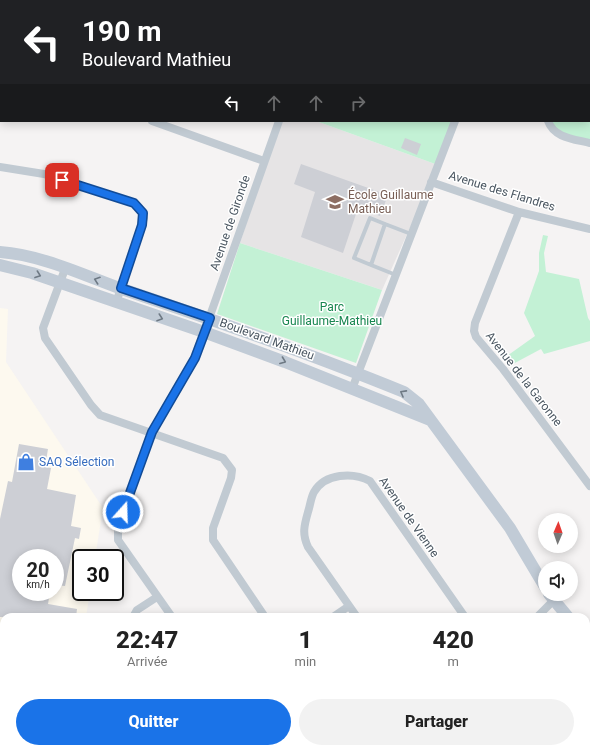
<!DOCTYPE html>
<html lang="fr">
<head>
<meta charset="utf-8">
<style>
	:root { --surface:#fff; --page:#f2f2f2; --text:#222; --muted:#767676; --accent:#1a73e8 }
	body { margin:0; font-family:Roboto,sans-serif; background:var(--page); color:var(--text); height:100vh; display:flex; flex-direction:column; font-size:15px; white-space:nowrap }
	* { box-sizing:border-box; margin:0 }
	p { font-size:13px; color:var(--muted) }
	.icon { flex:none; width:22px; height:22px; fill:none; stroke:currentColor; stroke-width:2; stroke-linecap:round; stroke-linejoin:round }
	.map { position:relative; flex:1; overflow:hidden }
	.panel { position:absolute; left:0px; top:613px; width:590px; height:140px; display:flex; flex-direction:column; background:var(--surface); border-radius:12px 12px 0 0; box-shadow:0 2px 10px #0003 }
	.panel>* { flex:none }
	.hud { position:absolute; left:0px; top:0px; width:590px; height:122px; box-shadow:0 2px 10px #0003; background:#202124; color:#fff; overflow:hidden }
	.needle { width:26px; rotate:2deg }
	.fabs { position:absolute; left:538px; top:513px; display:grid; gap:8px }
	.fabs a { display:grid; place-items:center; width:40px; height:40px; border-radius:50%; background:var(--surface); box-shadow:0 2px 10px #0003; font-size:20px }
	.speed { position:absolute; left:12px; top:549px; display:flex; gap:8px; font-size:20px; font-weight:700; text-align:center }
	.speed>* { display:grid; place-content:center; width:52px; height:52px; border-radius:50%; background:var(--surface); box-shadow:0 2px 10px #0003; line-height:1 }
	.speed small { font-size:10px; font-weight:400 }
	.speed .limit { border:2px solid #111; border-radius:6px; background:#fff; color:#111 }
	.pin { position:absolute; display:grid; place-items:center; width:34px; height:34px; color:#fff; margin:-17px; border-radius:8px; box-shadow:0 2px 6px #0006 }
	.me { position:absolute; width:44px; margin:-22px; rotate:20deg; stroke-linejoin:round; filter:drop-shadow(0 0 3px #0008) }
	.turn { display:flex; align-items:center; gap:14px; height:84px; padding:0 16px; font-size:18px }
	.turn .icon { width:52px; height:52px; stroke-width:2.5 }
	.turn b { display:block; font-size:28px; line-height:34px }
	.lanes { display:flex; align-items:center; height:38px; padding:0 16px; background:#0003; justify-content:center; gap:20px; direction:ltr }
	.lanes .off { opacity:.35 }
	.eta { display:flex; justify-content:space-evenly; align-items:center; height:68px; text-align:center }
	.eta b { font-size:24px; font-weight:800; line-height:28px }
	.action { display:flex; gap:8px; margin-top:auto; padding:8px 16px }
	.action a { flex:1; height:46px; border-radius:24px; background:var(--accent); color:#fff; font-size:16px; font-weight:800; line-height:46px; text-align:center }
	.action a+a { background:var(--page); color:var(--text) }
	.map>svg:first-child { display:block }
</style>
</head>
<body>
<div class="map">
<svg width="590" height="753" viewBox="0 0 590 753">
	<rect width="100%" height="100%" fill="#f5f3f3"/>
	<!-- commercial -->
	<path fill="#fdf9ef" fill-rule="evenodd" d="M0,308L8,309L6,362L103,508L95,558H81V592H90L86,617H4V749H108L107,753H0ZM21,558H55V592H21Z"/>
	<!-- education -->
	<path fill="#e6e4e5" d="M280,121H316L438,165L382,290L240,243Z"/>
	<!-- green -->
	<path fill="#c3f1d5" d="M323,0H500L323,1Z
		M589,41H590V143L557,134L548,121H589Z
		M316,121H455L438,165Z
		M543,235L548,236L544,253L546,272L579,279L588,318L590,321V341L544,354L541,349L511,365L504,358L535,336L524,313L539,271V253Z
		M240,243L382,290L356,363L217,314Z"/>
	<!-- building -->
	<path fill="#cdcfd5" d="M405,138L421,144L417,155L401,148Z
		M301,164L388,195L380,216L358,208L343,253L301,237L315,192L294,184Z
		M19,444L48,449L45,467L51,468L47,489L76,495L71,526L81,528L79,539L75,538L65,586L55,585V558H21V592H50L48,604L77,609L76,617H0V519L8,481L12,482Z"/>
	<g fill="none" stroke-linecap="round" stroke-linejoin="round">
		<!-- lane -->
		<path stroke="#c1cad2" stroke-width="4" d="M3,1L4,0
			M371,265L354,258L370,218L385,224
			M396,275L371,265L385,224L411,234"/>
		<!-- street -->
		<path stroke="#c1cad2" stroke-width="8" d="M184,0L186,1
			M223,1V0
			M323,1V0
			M500,1V0
			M589,41H590
			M152,121L264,161
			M548,121C554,138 574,139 590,143
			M0,167L44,174L134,203L143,213L144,218L116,303
			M431,182L519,212L590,229
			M519,212L475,323L474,331L476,337L503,369L590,486
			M65,269L43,328L45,338L91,405L100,415L223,458L232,470L231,478L213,528V540L265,617
			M352,389L455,121
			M133,617L137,610L157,597
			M172,617L118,540V525L152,432L195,358L279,121
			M333,617L349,606
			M357,617L308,547C302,534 304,526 308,512C310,506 311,497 314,492C325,473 353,472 370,481L465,617
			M537,617L553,601
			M586,736L590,732
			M140,749L144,753
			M266,749L268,753
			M355,749L358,753
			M562,749L567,753
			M175,753L176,749
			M433,753L436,749
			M528,753L531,749"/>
		<!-- secondary -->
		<path stroke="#c1cbd6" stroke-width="12" d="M0,252C42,255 83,275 122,289C217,321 311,354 404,392L419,404L510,528L545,587
			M0,265L32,273L204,332L285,362L430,420
			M549,594L568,617
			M586,637L590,641"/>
	</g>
	<!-- one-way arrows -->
	<defs><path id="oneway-chevron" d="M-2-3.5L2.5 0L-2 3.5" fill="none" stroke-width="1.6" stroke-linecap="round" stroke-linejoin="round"/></defs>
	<g stroke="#6e7984">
		<use href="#oneway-chevron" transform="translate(38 275) rotate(20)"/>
		<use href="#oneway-chevron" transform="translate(97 280) rotate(-161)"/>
		<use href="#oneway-chevron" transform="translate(160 318) rotate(19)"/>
		<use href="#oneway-chevron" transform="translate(283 361) rotate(21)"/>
		<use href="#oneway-chevron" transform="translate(403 393) rotate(-151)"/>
	</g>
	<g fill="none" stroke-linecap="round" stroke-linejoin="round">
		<!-- route casing -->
		<g stroke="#114b97" stroke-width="10">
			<path id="route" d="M62,180L134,203L143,213L142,225L121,288L210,318L195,358L152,432L123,512"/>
		</g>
		<!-- route -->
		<use href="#route" stroke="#1a73e8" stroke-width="7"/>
	</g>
	<!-- icons -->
	<defs>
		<g id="school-bare" transform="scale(1.38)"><path d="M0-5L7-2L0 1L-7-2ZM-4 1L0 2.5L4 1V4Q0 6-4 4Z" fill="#8d6e63" stroke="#fff" stroke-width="2.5" paint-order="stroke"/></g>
		<g id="shop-bare" transform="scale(1.38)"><path d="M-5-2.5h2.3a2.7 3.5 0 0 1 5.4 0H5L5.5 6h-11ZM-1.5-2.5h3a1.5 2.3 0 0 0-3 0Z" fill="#3f7fe0" stroke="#fff" stroke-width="2.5" paint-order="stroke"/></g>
	</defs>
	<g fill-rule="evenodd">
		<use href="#school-bare" x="335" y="202"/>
		<use href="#shop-bare" x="26" y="462"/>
	</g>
	<g text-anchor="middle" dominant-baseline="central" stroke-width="3" stroke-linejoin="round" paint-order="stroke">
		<!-- street labels -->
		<g font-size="12" fill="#4a5661" stroke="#fff">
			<text transform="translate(502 191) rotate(17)">Avenue des Flandres</text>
			<text transform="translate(230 223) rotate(-71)">Avenue de Gironde</text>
			<text transform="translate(267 339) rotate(20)">Boulevard Mathieu</text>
			<text transform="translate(524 379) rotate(52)">Avenue de la Garonne</text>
			<text transform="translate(409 517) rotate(55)">Avenue de Vienne</text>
		</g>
		<!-- education labels -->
		<g font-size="12" fill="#785e54" stroke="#fff" text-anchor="start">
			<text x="348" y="195">École Guillaume<tspan x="348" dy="14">Mathieu</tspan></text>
		</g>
		<!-- park labels -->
		<g font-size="12" fill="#17864f" stroke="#fff">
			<text x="332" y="307">Parc<tspan x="332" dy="14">Guillaume-Mathieu</tspan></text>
		</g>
		<!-- shop labels -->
		<g font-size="12" fill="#366cbe" stroke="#fff" text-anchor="start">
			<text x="39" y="462">SAQ Sélection</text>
		</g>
	</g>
</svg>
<div class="fabs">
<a><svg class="needle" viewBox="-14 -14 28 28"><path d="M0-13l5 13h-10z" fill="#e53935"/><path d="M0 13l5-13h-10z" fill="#767676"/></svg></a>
<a><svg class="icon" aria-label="sound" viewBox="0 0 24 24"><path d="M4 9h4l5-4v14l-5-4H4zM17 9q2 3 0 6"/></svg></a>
</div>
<div class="speed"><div>20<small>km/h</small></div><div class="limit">30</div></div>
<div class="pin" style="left:62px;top:180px;background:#d93025"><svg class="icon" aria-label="arrive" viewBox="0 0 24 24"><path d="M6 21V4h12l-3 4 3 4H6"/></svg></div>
<svg class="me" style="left:123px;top:512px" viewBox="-20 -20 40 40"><circle r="17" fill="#1a73e8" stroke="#fff" stroke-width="3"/><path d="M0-11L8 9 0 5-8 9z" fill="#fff"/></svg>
<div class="hud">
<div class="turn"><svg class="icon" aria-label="left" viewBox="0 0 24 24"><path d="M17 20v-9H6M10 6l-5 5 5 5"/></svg><div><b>190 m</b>Boulevard Mathieu</div></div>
<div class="lanes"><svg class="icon" aria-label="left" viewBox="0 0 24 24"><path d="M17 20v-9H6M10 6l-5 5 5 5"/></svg><svg class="icon off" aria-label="ahead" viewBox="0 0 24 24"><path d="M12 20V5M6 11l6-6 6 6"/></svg><svg class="icon off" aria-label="ahead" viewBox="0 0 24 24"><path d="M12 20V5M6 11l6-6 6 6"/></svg><svg class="icon off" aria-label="right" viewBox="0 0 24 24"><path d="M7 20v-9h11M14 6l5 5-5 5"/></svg></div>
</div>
<section class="panel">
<div class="eta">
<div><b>22:47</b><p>Arrivée</p></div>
<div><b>1</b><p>min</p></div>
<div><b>420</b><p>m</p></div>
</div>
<div class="action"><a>Quitter</a><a>Partager</a></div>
</section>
</div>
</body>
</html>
